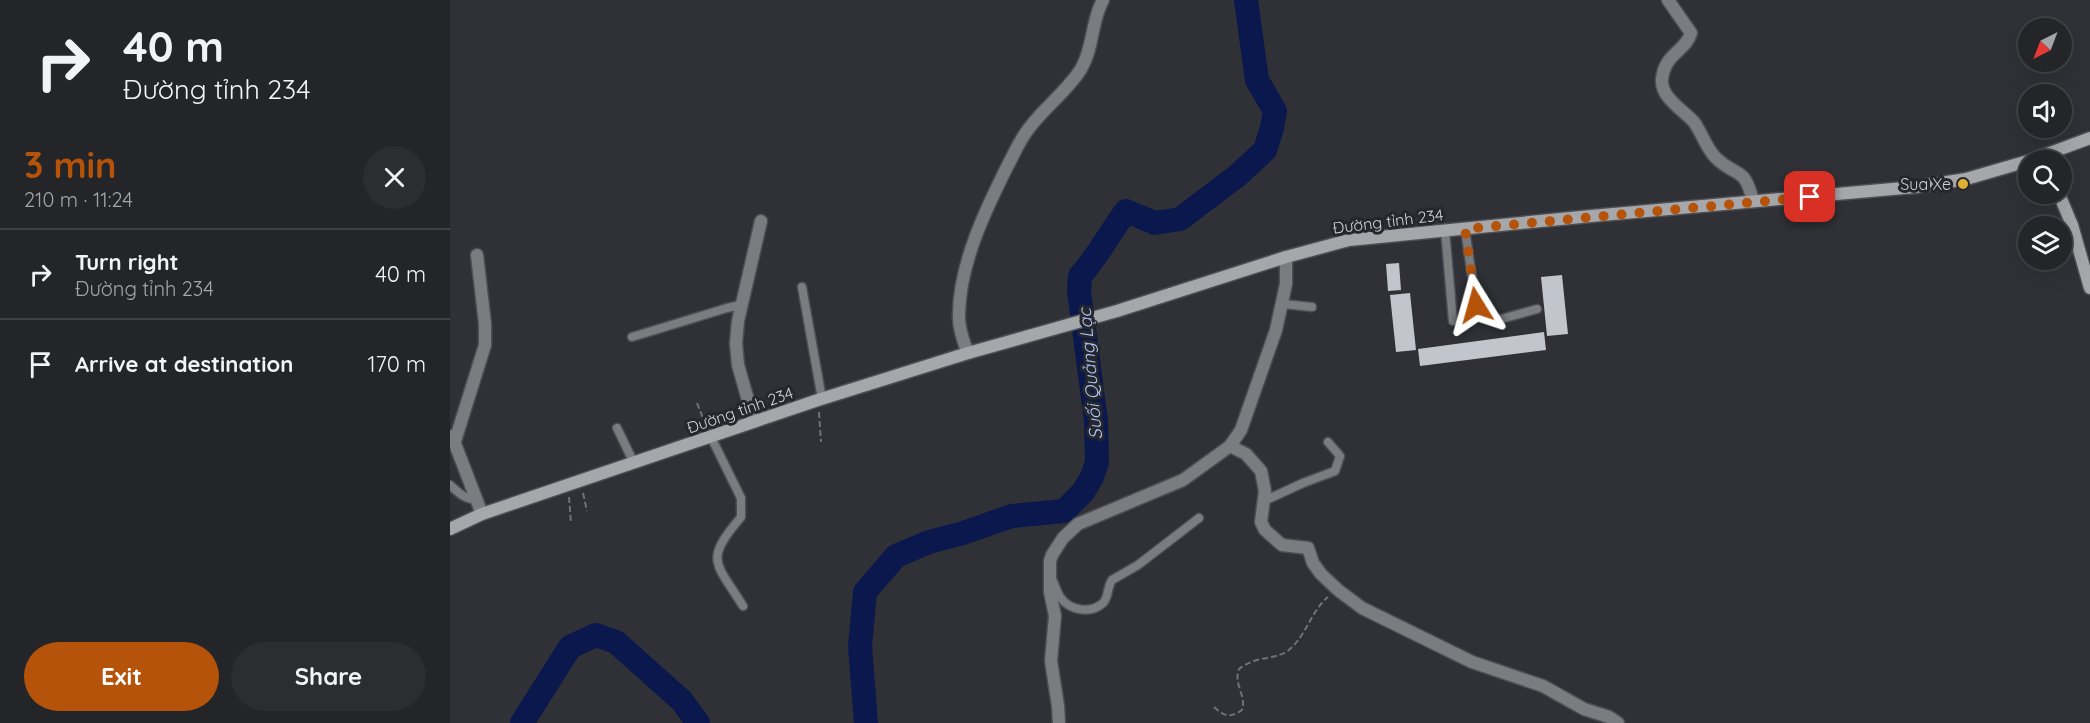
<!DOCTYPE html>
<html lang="en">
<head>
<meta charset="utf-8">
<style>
	:root { --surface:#232528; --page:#2b2d30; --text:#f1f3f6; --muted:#a3a5a8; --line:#404245; --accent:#b45309 }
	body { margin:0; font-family:Quicksand,sans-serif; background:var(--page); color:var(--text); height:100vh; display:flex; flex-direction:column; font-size:22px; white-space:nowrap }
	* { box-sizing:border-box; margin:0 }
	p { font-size:20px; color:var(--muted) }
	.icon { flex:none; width:33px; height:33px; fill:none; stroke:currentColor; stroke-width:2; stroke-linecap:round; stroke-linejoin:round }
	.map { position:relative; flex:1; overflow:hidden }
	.panel { display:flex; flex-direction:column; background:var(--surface); width:450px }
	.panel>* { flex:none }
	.top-card { background:#232528; color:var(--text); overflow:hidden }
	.needle { width:39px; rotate:222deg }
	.fabs { position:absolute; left:1568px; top:18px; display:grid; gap:12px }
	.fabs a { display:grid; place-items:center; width:54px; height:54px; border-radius:50%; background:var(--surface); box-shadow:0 6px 24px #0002,0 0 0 2px var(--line); font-size:30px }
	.pin { position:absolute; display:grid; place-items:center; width:51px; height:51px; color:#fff; margin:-26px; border-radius:12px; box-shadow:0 3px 9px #0006 }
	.me { position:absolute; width:66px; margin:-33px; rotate:352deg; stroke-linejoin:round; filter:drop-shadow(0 0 4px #0008) }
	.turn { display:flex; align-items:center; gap:21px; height:126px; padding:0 24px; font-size:27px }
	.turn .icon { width:78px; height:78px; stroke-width:2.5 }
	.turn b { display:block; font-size:42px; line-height:51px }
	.round { display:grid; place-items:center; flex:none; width:63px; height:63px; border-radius:32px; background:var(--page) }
	.headline { display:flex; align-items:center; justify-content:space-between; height:102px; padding:0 24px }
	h1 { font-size:36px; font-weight:700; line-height:45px; color:var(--accent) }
	.primary-button { display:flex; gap:12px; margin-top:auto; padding:12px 24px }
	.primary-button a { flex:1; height:69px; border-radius:36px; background:var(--accent); color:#fff; font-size:24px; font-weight:700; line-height:69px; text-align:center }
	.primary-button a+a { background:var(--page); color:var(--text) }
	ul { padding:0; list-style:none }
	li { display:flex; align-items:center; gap:18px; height:90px; padding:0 24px; border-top:2px solid var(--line) }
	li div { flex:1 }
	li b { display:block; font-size:22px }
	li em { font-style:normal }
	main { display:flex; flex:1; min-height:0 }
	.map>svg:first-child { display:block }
</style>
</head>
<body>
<main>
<section class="panel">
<div class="top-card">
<div class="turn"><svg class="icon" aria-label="right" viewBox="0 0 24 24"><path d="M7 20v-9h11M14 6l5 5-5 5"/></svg><div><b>40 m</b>Đường tỉnh 234</div></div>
</div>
<div class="headline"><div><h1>3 min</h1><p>210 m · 11:24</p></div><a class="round"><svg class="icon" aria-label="close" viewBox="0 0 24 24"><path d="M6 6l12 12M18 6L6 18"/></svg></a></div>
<ul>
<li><svg class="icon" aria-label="right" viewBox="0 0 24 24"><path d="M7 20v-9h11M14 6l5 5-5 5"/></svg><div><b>Turn right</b><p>Đường tỉnh 234</p></div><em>40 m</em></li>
<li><svg class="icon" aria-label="arrive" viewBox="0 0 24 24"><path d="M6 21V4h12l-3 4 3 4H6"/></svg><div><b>Arrive at destination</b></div><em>170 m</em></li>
</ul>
<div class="primary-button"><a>Exit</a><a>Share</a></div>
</section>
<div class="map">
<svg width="1640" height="723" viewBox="0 0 1640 723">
	<rect width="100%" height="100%" fill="#2f3136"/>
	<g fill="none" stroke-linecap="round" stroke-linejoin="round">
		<!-- river -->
		<path stroke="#0b184d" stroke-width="24" d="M72,723L120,647L146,635L166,642L232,701L248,723
			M416,723L410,646L415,592L446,556L479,542L513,533L562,516L614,511L633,492L642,477L647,462L646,421L629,291L630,276C648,256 660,232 676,211L705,223L730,219L787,176L815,150L822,128L825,111L807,80L796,0"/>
	</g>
	<!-- building -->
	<path fill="#c2c5cb" d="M949,263L951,290L938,291L936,264Z
		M1112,275L1118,334L1097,336L1091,277Z
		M960,293L966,350L946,352L940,295Z
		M1094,332L1096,350L970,366L968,349Z"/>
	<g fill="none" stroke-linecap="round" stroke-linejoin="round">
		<!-- service casing -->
		<g stroke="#4c4e53" stroke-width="11">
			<path id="service" d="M1015,229L1026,305L1036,316L1044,321L1087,309
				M995,230L1003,321
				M352,287L372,399
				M833,304L862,307
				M182,337L277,308L291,305
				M167,428L184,463
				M261,437L291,498V517C254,561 265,561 293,606
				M0,485C8,492 15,500 26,499
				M814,501L853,483L885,471L890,456L878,442
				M602,579C605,585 607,592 610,597C620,611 641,614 653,603C659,597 657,587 662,580L688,565L749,518"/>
		</g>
		<!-- minor casing -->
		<g stroke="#4c4e53" stroke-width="15">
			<path id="minor" d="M1218,0L1241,33C1236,51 1215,53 1212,79C1210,97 1233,110 1244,122C1252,133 1256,148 1266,158C1288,179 1294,165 1303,201
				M518,353C513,341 508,327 509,313C510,263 535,211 557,167C564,154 570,139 580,127C595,107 618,90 631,69C644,47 641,21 653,0
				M304,421L288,365L286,343L288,321L311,221
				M2,436L32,514
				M5,441L35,345V324L27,255
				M780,446L796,454L811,471L815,491L811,522L815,530L832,545L858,548L863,563L871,574L888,590L912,608L1022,662L1093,686L1134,709L1159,717L1168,723
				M609,723L608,706L601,661L605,616L600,592V561L602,555L613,538L628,524L733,480L780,446L791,430L826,330L836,284V257"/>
		</g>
		<!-- secondary casing -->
		<g stroke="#4c4e53" stroke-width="15">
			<path id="secondary" d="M1581,160L1640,138
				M1609,194L1622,225L1640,288
				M0,529L32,514L368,400L518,353L667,311L836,257L899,240L1141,216L1465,187L1516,179L1578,161"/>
		</g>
		<!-- path -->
		<path stroke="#717277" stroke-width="2" stroke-dasharray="6 3" stroke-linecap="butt" d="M247,403L256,426
			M369,412L371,442
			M133,493L137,511
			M119,497L121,523
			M764,707C775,717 780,718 792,710C797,696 783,684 789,669C806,655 829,660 840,649C857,634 861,611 878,597"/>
		<!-- service -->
		<use href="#service" stroke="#7b7c7f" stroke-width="8"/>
		<!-- minor -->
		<use href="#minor" stroke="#7b7c7f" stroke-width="12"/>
		<!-- secondary -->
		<use href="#secondary" stroke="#a5a7ab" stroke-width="12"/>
	</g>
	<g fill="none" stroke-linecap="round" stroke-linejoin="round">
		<!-- route -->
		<path stroke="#b45309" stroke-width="10" stroke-dasharray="0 18" d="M1026,305L1015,229L1360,197"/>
	</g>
	<!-- markers -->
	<circle fill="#deb133" stroke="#25272c" stroke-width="2" cx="1513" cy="184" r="6"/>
	<g text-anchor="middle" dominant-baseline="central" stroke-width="6" stroke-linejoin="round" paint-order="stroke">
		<!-- poi labels -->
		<g font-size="16" fill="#d1d2d5" stroke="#25272c" text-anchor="end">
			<text x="1501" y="184">Sua Xe</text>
		</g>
		<!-- street labels -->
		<g font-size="16" fill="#d1d2d5" stroke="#25272c">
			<text transform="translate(938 221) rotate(-7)">Đường tỉnh 234</text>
			<text transform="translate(290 410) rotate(-19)">Đường tỉnh 234</text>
		</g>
		<!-- water labels -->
		<g font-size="18" font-style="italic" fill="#aec4f8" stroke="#25272c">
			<text transform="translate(640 374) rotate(-95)">Suối Quảng Lạc</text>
		</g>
	</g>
</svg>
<div class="fabs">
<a><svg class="needle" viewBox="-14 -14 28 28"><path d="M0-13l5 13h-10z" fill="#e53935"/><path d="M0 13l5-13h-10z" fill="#a3a5a8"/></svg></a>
<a><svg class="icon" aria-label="sound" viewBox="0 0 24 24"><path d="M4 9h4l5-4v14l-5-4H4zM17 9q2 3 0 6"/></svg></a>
<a><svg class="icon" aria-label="search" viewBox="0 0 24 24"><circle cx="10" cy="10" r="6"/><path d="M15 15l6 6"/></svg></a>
<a><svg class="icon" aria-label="layers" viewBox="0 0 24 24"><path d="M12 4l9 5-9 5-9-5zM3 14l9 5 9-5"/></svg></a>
</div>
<div class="pin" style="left:1360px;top:197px;background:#d93025"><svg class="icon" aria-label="arrive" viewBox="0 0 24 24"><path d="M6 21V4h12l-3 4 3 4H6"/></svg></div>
<svg class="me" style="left:1026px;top:305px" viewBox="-20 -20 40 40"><path d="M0-17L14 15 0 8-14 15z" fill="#b45309" stroke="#fff" stroke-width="4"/></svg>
</div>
</main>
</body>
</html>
